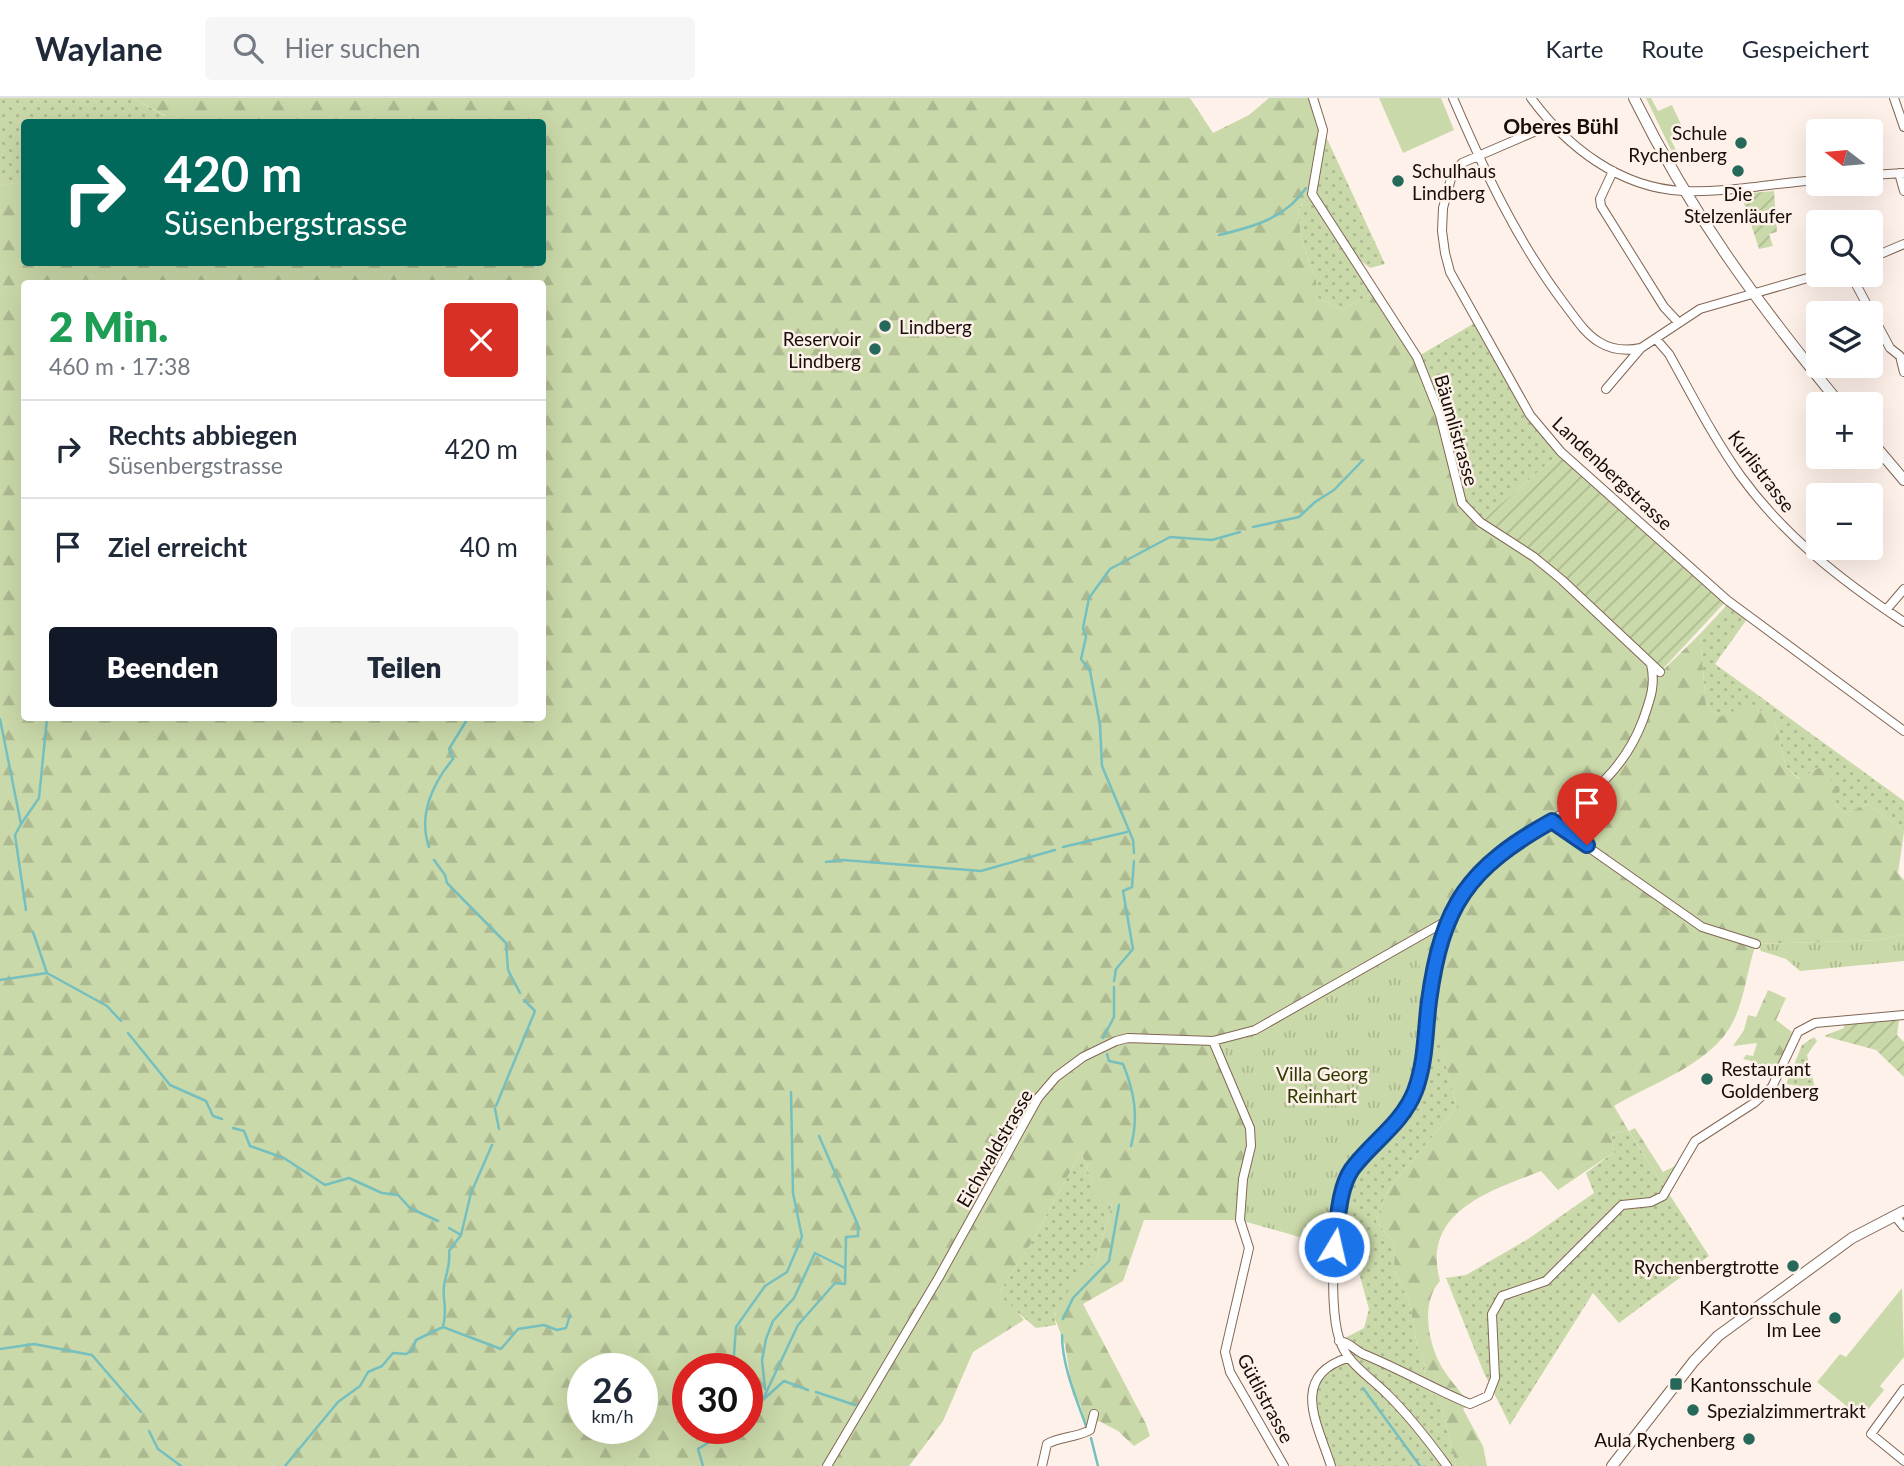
<!DOCTYPE html>
<html lang="de">
<head>
<meta charset="utf-8">
<style>
	:root { --surface:#fff; --page:#f6f6f7; --text:#1f2937; --muted:#747a83; --line:#e0e1e3; --accent:#111827 }
	body { margin:0; font-family:Lato,sans-serif; background:var(--page); color:var(--text); height:100vh; display:flex; flex-direction:column; font-size:26px; white-space:nowrap }
	* { box-sizing:border-box; margin:0 }
	p { font-size:23px; color:var(--muted) }
	.icon { flex:none; width:38px; height:38px; fill:none; stroke:currentColor; stroke-width:2; stroke-linecap:round; stroke-linejoin:round }
	.map { position:relative; flex:1; overflow:hidden }
	.panel { position:absolute; left:21px; top:182px; width:525px; height:441px; display:flex; flex-direction:column; background:var(--surface); border-radius:7px; box-shadow:0 7px 28px #0002 }
	.panel>* { flex:none }
	.hud { position:absolute; left:21px; top:21px; width:525px; height:147px; border-radius:7px; box-shadow:0 7px 28px #0002; background:#00695c; color:#fff; overflow:hidden }
	.needle { width:46px; rotate:286deg }
	.controls { position:absolute; left:1806px; top:21px; display:grid; gap:14px }
	.controls a { display:grid; place-items:center; width:77px; height:77px; border-radius:7px; background:var(--surface); box-shadow:0 7px 28px #0002; font-size:35px }
	.speed { position:absolute; left:567px; top:1255px; display:flex; gap:14px; font-size:35px; font-weight:700; text-align:center }
	.speed>* { display:grid; place-content:center; width:91px; height:91px; border-radius:50%; background:var(--surface); box-shadow:0 7px 28px #0002; line-height:1 }
	.speed small { font-size:18px; font-weight:400 }
	.speed .limit { border:10px solid #d22; background:#fff; color:#111 }
	.pin { position:absolute; display:grid; place-items:center; width:60px; height:60px; color:#fff; margin:-72px -30px; border-radius:50% 50% 50% 0; rotate:-45deg; box-shadow:0 0 7px #0007 }
	.pin .icon { rotate:45deg }
	.me { position:absolute; width:77px; margin:-38px; rotate:9deg; stroke-linejoin:round; filter:drop-shadow(0 0 5px #0008) }
	.turn { display:flex; align-items:center; gap:24px; height:147px; padding:0 28px; font-size:32px }
	.turn .icon { width:91px; height:91px; stroke-width:2.5 }
	.turn b { display:block; font-size:49px; line-height:60px }
	.round { display:grid; place-items:center; flex:none; width:74px; height:74px; border-radius:7px; background:var(--page) }
	.overview { display:flex; align-items:center; justify-content:space-between; height:119px; padding:0 28px }
	h1 { font-size:42px; font-weight:800; line-height:52px; color:#1e9e55 }
	.cta { display:flex; gap:14px; margin-top:auto; padding:14px 28px }
	.cta a { flex:1; height:80px; border-radius:7px; background:var(--accent); color:#fff; font-size:28px; font-weight:800; line-height:80px; text-align:center }
	.cta a+a { background:var(--page); color:var(--text) }
	ul { padding:0; list-style:none }
	li { display:flex; align-items:center; gap:21px; height:98px; padding:0 28px; border-top:2px solid var(--line) }
	li div { flex:1 }
	li b { display:block; font-size:26px }
	li em { font-style:normal }
	header { display:flex; align-items:center; gap:42px; box-sizing:border-box; height:98px; padding:0 35px; background:var(--surface); border-bottom:2px solid var(--line) }
	header strong { font-size:33px }
	nav { display:flex; gap:38px; margin-inline-start:auto; font-size:24px }
	.search { width:490px; height:63px; background:var(--page); display:flex; align-items:center; gap:18px; box-sizing:border-box; padding:0 24px; border-radius:7px; color:var(--muted); font-size:26px }
	.map>svg:first-child { display:block }
</style>
</head>
<body>
<header>
<strong>Waylane</strong>
<div class="search"><svg class="icon" aria-label="search" viewBox="0 0 24 24"><circle cx="10" cy="10" r="6"/><path d="M15 15l6 6"/></svg>Hier suchen</div>
<nav><a>Karte</a><a>Route</a><a>Gespeichert</a></nav>
</header>
<div class="map">
<svg width="1904" height="1368" viewBox="0 0 1904 1368">
	<defs>
		<pattern id="grass-dots" width="8" height="8" patternUnits="userSpaceOnUse" patternTransform="scale(1.75)"><rect width="8" height="8" fill="#cad9a9"/><path d="M2 2h.1M6 6h.1" fill="none" stroke="#adb990" stroke-width="1.8" stroke-linecap="round"/></pattern>
		<pattern id="forest-firs" width="22" height="20" patternUnits="userSpaceOnUse" patternTransform="scale(1.75)"><rect width="22" height="20" fill="#cad9a9"/><path d="M5 1l3.5 6h-7zM16 11l3.5 6h-7z" fill="#adb990"/></pattern>
		<pattern id="park-tufts" width="24" height="20" patternUnits="userSpaceOnUse" patternTransform="scale(1.75)"><rect width="24" height="20" fill="#cad9a9"/><path d="M3 7l-1-3M5 7V3M7 7l1-3M15 17l-1-3M17 17v-4M19 17l1-3" fill="none" stroke="#adb990"/></pattern>
		<pattern id="garden-furrows" width="10" height="10" patternUnits="userSpaceOnUse" patternTransform="scale(1.75)"><rect width="10" height="10" fill="#cad9a9"/><path d="M-1 1l2-2M0 10L10 0M9 11l2-2" fill="none" stroke="#adb990"/></pattern>
	</defs>
	<rect width="100%" height="100%" fill="#fef1ea"/>
	<!-- grass -->
	<path fill="url(#grass-dots)" d="M0,0H133L167,19L154,24H24V84L0,87Z
		M1323,32L1385,166L1370,170L1355,158L1374,194L1342,212L1316,199V182L1301,140L1298,110L1312,96Z
		M1478,223L1530,317L1561,354L1480,424L1466,410L1417,259Z
		M1727,507L1747,521L1715,566L1904,703V734L1869,706L1845,715L1834,706L1820,669L1800,681L1786,669L1775,623L1720,619L1706,607L1700,536Z
		M1429,903L1457,1009L1387,1093L1376,1123L1395,1147L1394,1172L1409,1203L1417,1247L1425,1268L1423,1286L1442,1309L1456,1368H1331L1311,1304L1323,1272L1347,1260L1339,1243L1364,1230L1369,1211L1356,1164L1334,1149L1343,1094Z
		M1814,939L1817,943L1807,957L1815,990L1786,986L1802,947Z
		M1628,1032L1709,1158L1619,1225L1593,1195L1510,1327L1484,1275L1446,1180L1466,1177L1528,1141L1594,1095L1586,1075L1614,1054L1611,1036Z
		M1081,1054L1093,1086L1112,1105L1097,1161L1054,1217L1056,1227L1036,1230L1010,1208L1000,1193L1030,1147Z"/>
	<!-- forest -->
	<path fill="url(#forest-firs)" fill-rule="evenodd" d="M133,0H1190L1213,35L1249,17L1269,0H1313L1323,32L1312,96L1298,110L1301,140L1316,182V199L1342,212L1374,194L1400,230L1440,317L1466,410L1534,459L1661,574L1700,536L1706,607L1720,619L1751,605L1775,623L1786,669L1799,681L1820,669L1840,692L1834,706L1845,715L1869,706L1904,734L1898,775L1904,782V836L1879,842L1756,846C1747,871 1745,900 1733,924C1712,966 1652,985 1614,1008L1628,1032L1611,1036L1614,1054L1558,1092L1541,1073C1491,1093 1421,1113 1440,1183C1422,1203 1427,1238 1438,1262C1445,1277 1460,1293 1470,1306L1463,1311L1483,1348L1487,1368H1456L1442,1309L1423,1286L1425,1268L1417,1247L1409,1203L1394,1172L1395,1147L1376,1123L1387,1093L1457,1009L1412,841L1250,1030L1240,1122H1144L1123,1183L1083,1206L1146,1326L1150,1338L1134,1348L1118,1333L1099,1323L1086,1328L1080,1306L1073,1297L1065,1247L1054,1218L1074,1183L1097,1161L1112,1105L1091,1102L1093,1086L1081,1054L1030,1147L1000,1193L1024,1222L973,1254L943,1323L909,1368H0V87L24,84V164H542V24H154L166,18ZM24,186H542V620H24ZM583,1270H642V1330H583ZM688,1270H747V1330H688Z
		M1768,892L1786,900L1776,922L1792,934L1776,974L1751,979L1755,964L1743,961L1746,957L1753,958L1757,945L1733,948L1744,932L1748,917L1756,919Z
		M1635,1030L1663,1074L1681,1065L1667,1093L1629,1033Z"/>
	<!-- park -->
	<path fill="url(#park-tufts)" d="M1904,836V863L1800,873L1786,861L1761,853L1756,846L1879,842Z
		M1412,840L1429,903L1416,992L1403,1016L1350,1073L1334,1149L1240,1122L1250,1030L1213,943L1255,932Z"/>
	<!-- garden -->
	<path fill="url(#garden-furrows)" d="M1774,93L1777,134L1769,136L1773,148L1759,151L1741,96Z
		M1561,354L1727,502L1660,574L1562,482L1480,424Z
		M1844,921H1899L1897,937L1904,944V979L1876,952L1824,938L1844,930Z"/>
	<!-- pitch -->
	<path fill="#cad9a9" d="M1379,0H1441L1454,32L1403,55Z
		M1646,0H1651L1658,13L1672,7L1684,33L1670,40L1678,56L1674,58Z
		M1902,1190L1904,1259L1880,1288L1884,1292L1861,1320L1817,1284L1840,1256L1846,1259Z"/>
	<g fill="none" stroke-linecap="round" stroke-linejoin="round">
		<!-- stream -->
		<path stroke="#76bfbf" stroke-width="2.5" d="M1219,137C1253,129 1286,120 1306,90
			M1253,429L1299,419L1315,404L1334,392L1363,362
			M0,621L21,726L15,737L26,812
			M21,726L39,700L47,620
			M429,749C418,718 432,686 453,661L449,651L468,620
			M1063,749L1127,734
			M1134,755L1133,742L1102,668L1100,627L1090,573L1081,561L1086,539L1083,530L1089,500L1110,471L1170,439L1212,442L1240,434
			M434,762L445,777L447,785L506,845L508,872L520,895
			M826,764L843,762L981,773L1055,752
			M33,834L47,875L107,908L121,923
			M0,882L47,875
			M1114,883L1116,871L1133,851L1123,793L1132,789L1134,763
			M128,935L170,987L206,1003L213,1018L222,1021
			M1103,940L1114,919V889
			M1107,956L1109,963L1123,966C1134,993 1139,1018 1131,1048
			M496,1008L535,913L524,902
			M495,1011L499,1031
			M233,1030L244,1033L250,1048L284,1060L325,1087L349,1080L382,1095L398,1097L410,1110L438,1123
			M449,1130L461,1137
			M1063,1221L1073,1200L1109,1163L1119,1107
			M443,1229L501,1251L518,1231L544,1227L557,1232L566,1230L570,1217
			M1062,1237C1062,1267 1076,1300 1086,1328
			M0,1251L34,1246L92,1257L141,1314
			M733,1270L736,1229L765,1188L787,1174L802,1139L793,1095L791,994
			M1363,1290L1420,1368
			M765,1291L762,1262L766,1241L773,1223L794,1200L815,1155L845,1170
			M816,1294L855,1307
			M764,1299L798,1227L835,1185L845,1186L846,1139L858,1138V1127L819,1038
			M747,1316L784,1283L808,1292
			M149,1333L158,1351L181,1368
			M1091,1340L1098,1368
			M285,1368L338,1304L360,1288L368,1274L382,1268L393,1255L406,1256L412,1253L416,1242L443,1229C448,1208 442,1203 444,1188C446,1174 451,1167 449,1153L461,1137L471,1095L492,1047
			M703,1368L698,1351L732,1330"/>
		<!-- minor casing -->
		<g stroke="#816655" stroke-width="10">
			<path id="minor" d="M1313,0L1323,32L1312,96L1417,259L1440,317L1462,405L1480,424L1534,459L1562,482L1660,574
				M1453,0C1484,72 1516,141 1563,204C1574,218 1584,235 1599,244C1612,252 1627,253 1641,250
				M1531,0C1567,49 1620,90 1683,93C1727,95 1774,85 1818,82
				M1894,0L1904,29
				M1550,27L1462,65L1452,77L1443,110L1442,133L1445,155L1450,174L1530,317L1561,354L1727,502L1904,633
				M1613,73L1600,101L1601,108L1664,209L1678,224
				M1899,75L1904,93
				M1871,77L1904,75
				M1871,160L1904,146
				M1851,177L1890,250L1900,258L1904,274
				M1656,241L1669,256C1692,297 1713,339 1740,377C1784,438 1842,483 1904,524
				M1606,291L1641,250L1700,211L1818,177
				M1886,512L1904,491
				M1551,723L1702,829L1756,846
				M1213,943L1250,1030L1251,1048L1243,1081L1240,1122L1249,1150L1225,1254L1230,1274L1284,1368
				M1895,1118L1904,1129
				M1339,1243C1350,1244 1354,1252 1363,1256C1400,1271 1434,1291 1470,1306L1488,1298L1495,1280L1492,1216L1502,1198L1546,1183L1622,1107L1651,1104L1663,1098L1695,1043L1754,1005L1772,989L1798,934L1815,925L1904,917
				M1904,1291L1871,1336L1904,1363
				M827,1368L939,1179L1038,1000L1056,979L1083,959L1116,943L1128,940L1213,943L1255,932L1448,822
				M1042,1368L1047,1346C1061,1338 1076,1340 1090,1332L1094,1316
				M1331,1368C1318,1327 1289,1279 1347,1260
				M1447,1368C1428,1342 1409,1317 1386,1295C1368,1277 1346,1265 1339,1240C1328,1206 1333,1106 1350,1074C1366,1044 1402,1029 1416,992C1426,963 1425,933 1429,903C1435,858 1447,813 1476,776C1494,753 1524,739 1549,724C1592,698 1625,670 1643,622C1650,602 1656,587 1651,566"/>
		</g>
		<!-- tertiary casing -->
		<g stroke="#816655" stroke-width="12">
			<path id="tertiary" d="M1634,0C1691,116 1759,207 1840,306
				M1871,343L1904,382
				M1612,1368L1694,1263L1718,1238L1852,1140L1904,1113"/>
		</g>
		<!-- minor -->
		<use href="#minor" stroke="#fff" stroke-width="8"/>
		<!-- tertiary -->
		<use href="#tertiary" stroke="#fff" stroke-width="10"/>
	</g>
	<g fill="none" stroke-linecap="round" stroke-linejoin="round">
		<!-- route casing -->
		<g stroke="#114b97" stroke-width="18">
			<path id="route" d="M1334,1149C1338,1126 1338,1091 1352,1071C1372,1044 1402,1026 1415,993C1426,964 1425,933 1429,903C1442,807 1468,770 1552,723L1587,747"/>
		</g>
		<!-- route -->
		<use href="#route" stroke="#1a73e8" stroke-width="12"/>
	</g>
	<!-- markers -->
	<g fill="#26695a" stroke="#fef1ea" stroke-width="2.5">
		<circle cx="1741" cy="45" r="7"/>
		<circle cx="1738" cy="73" r="7"/>
		<circle cx="1398" cy="83" r="7"/>
		<circle cx="885" cy="228" r="7"/>
		<circle cx="875" cy="251" r="7"/>
		<circle cx="1707" cy="981" r="7"/>
		<circle cx="1793" cy="1168" r="7"/>
		<circle cx="1835" cy="1220" r="7"/>
		<rect x="1669" y="1279" width="14" height="14" rx="3.5"/>
		<circle cx="1693" cy="1312" r="7"/>
		<circle cx="1749" cy="1341" r="7"/>
	</g>
	<g text-anchor="middle" dominant-baseline="central" stroke-width="5" stroke-linejoin="round" paint-order="stroke">
		<!-- poi labels -->
		<g font-size="19" fill="#180e08" stroke="#fef1ea" text-anchor="end">
			<text x="1727" y="34">Schule<tspan x="1727" dy="22">Rychenberg</tspan></text>
			<text x="1412" y="72" text-anchor="start">Schulhaus<tspan x="1412" dy="22">Lindberg</tspan></text>
			<text x="1738" y="95" text-anchor="middle">Die<tspan x="1738" dy="22">Stelzenläufer</tspan></text>
			<text x="899" y="228" text-anchor="start">Lindberg</text>
			<text x="861" y="240">Reservoir<tspan x="861" dy="22">Lindberg</tspan></text>
			<text x="1721" y="970" text-anchor="start">Restaurant<tspan x="1721" dy="22">Goldenberg</tspan></text>
			<text x="1779" y="1168">Rychenbergtrotte</text>
			<text x="1821" y="1209">Kantonsschule<tspan x="1821" dy="22">Im Lee</tspan></text>
			<text x="1690" y="1286" text-anchor="start">Kantonsschule</text>
			<text x="1707" y="1312" text-anchor="start">Spezialzimmertrakt</text>
			<text x="1735" y="1341">Aula Rychenberg</text>
		</g>
		<!-- street labels -->
		<g font-size="19" fill="#180e08" stroke="#fef1ea">
			<text transform="translate(1457 332) rotate(74)">Bäumlistrasse</text>
			<text transform="translate(1762 373) rotate(53)">Kurlistrasse</text>
			<text transform="translate(1613 375) rotate(43)">Landenbergstrasse</text>
			<text transform="translate(994 1050) rotate(-60)">Eichwaldstrasse</text>
			<text transform="translate(1266 1300) rotate(62)">Gütlistrasse</text>
		</g>
		<!-- park labels -->
		<g font-size="19" fill="#2e3a00" stroke="#fef1ea">
			<text x="1322" y="975">Villa Georg<tspan x="1322" dy="22">Reinhart</tspan></text>
		</g>
		<!-- neighbourhood labels -->
		<g font-size="21" font-weight="bold" fill="#180e08" stroke="#fef1ea">
			<text x="1561" y="27">Oberes Bühl</text>
		</g>
	</g>
</svg>
<div class="controls">
<a><svg class="needle" viewBox="-14 -14 28 28"><path d="M0-13l5 13h-10z" fill="#e53935"/><path d="M0 13l5-13h-10z" fill="#747a83"/></svg></a>
<a><svg class="icon" aria-label="search" viewBox="0 0 24 24"><circle cx="10" cy="10" r="6"/><path d="M15 15l6 6"/></svg></a>
<a><svg class="icon" aria-label="layers" viewBox="0 0 24 24"><path d="M12 4l9 5-9 5-9-5zM3 14l9 5 9-5"/></svg></a>
<a>+</a>
<a>−</a>
</div>
<div class="speed"><div>26<small>km/h</small></div><div class="limit">30</div></div>
<div class="pin" style="left:1587px;top:747px;background:#d93025"><svg class="icon" aria-label="arrive" viewBox="0 0 24 24"><path d="M6 21V4h12l-3 4 3 4H6"/></svg></div>
<svg class="me" style="left:1334px;top:1149px" viewBox="-20 -20 40 40"><circle r="17" fill="#1a73e8" stroke="#fff" stroke-width="3"/><path d="M0-11L8 9 0 5-8 9z" fill="#fff"/></svg>
<div class="hud">
<div class="turn"><svg class="icon" aria-label="right" viewBox="0 0 24 24"><path d="M7 20v-9h11M14 6l5 5-5 5"/></svg><div><b>420 m</b>Süsenbergstrasse</div></div>
</div>
<section class="panel">
<div class="overview"><div><h1>2 Min.</h1><p>460 m · 17:38</p></div><a class="round" style="background:#d93025;color:#fff"><svg class="icon" aria-label="close" viewBox="0 0 24 24"><path d="M6 6l12 12M18 6L6 18"/></svg></a></div>
<ul>
<li><svg class="icon" aria-label="right" viewBox="0 0 24 24"><path d="M7 20v-9h11M14 6l5 5-5 5"/></svg><div><b>Rechts abbiegen</b><p>Süsenbergstrasse</p></div><em>420 m</em></li>
<li><svg class="icon" aria-label="arrive" viewBox="0 0 24 24"><path d="M6 21V4h12l-3 4 3 4H6"/></svg><div><b>Ziel erreicht</b></div><em>40 m</em></li>
</ul>
<div class="cta"><a>Beenden</a><a>Teilen</a></div>
</section>
</div>
</body>
</html>
